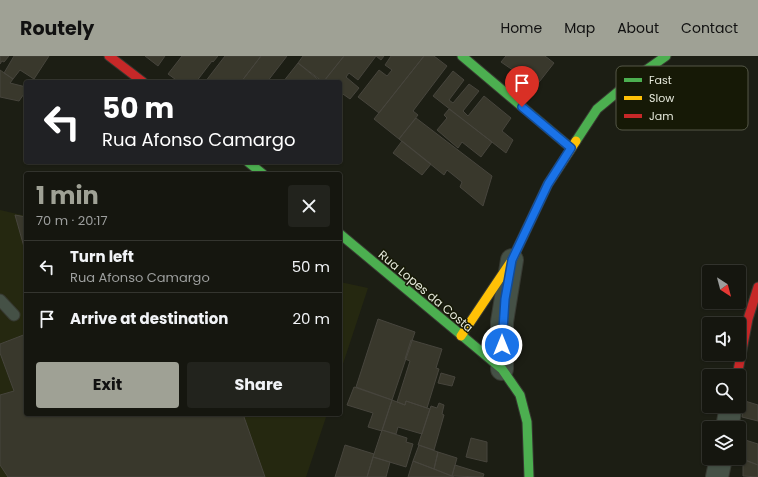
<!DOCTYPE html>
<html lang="en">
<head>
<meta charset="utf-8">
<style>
	:root { --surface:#15160f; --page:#22231d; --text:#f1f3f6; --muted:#9d9f9e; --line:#34352f; --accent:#9fa195 }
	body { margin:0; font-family:Poppins,sans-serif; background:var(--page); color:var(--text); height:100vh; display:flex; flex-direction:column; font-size:15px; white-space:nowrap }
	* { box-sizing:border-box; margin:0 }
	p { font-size:13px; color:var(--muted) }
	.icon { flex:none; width:22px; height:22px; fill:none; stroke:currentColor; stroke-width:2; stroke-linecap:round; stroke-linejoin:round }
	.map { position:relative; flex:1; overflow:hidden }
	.sheet { position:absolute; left:24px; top:116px; width:318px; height:244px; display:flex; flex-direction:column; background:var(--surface); border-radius:4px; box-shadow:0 1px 3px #0004,0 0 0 1px var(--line) }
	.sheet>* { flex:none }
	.banner { position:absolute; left:24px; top:24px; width:318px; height:84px; border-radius:4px; box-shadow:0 1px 3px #0004,0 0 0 1px var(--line); background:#202124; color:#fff; overflow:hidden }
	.needle { width:26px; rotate:144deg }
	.tools { position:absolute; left:702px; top:209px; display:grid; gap:8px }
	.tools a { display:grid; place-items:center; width:44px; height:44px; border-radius:4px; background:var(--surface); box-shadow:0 1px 3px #0004,0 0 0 1px var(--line); font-size:20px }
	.pin { position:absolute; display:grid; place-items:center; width:34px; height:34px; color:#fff; margin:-41px -17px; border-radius:50% 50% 50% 0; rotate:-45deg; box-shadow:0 0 4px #0007 }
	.pin .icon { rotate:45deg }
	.me { position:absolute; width:44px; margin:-22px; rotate:0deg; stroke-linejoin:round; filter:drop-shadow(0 0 3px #0008) }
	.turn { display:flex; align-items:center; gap:14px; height:84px; padding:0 12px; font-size:18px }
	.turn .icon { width:52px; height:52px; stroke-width:2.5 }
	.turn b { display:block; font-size:28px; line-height:34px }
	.round { display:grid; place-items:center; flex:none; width:42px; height:42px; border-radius:4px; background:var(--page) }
	.overview { display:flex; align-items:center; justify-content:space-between; height:68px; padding:0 12px }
	h1 { font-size:24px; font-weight:700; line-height:30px; color:var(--accent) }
	.cta { display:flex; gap:8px; margin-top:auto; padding:8px 12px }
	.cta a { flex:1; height:46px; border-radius:4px; background:var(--accent); color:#111; font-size:16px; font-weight:700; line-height:46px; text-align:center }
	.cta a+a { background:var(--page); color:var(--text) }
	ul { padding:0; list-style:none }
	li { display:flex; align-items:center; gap:12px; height:52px; padding:0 12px; border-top:1px solid var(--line) }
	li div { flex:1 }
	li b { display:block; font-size:15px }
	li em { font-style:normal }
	header { display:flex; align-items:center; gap:24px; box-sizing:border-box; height:56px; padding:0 20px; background:var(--accent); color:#111 }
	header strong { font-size:19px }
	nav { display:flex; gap:22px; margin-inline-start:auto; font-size:14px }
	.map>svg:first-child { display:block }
</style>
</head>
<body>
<header>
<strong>Routely</strong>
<nav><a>Home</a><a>Map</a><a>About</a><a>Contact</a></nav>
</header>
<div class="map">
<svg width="758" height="421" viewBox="0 0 758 421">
	<rect width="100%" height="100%" fill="#1c1e14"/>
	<!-- built -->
	<path fill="#252810" d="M0,154L26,160V358H327L306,421H0Z
		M340,226L368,232L340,317Z"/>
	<!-- building -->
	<path fill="#39382c" stroke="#47453d" d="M0,0H9L4,6L2,5L0,8Z
		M14,0H49L34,23L20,14L13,23L4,17Z
		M145,0H165L158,10Z
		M182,0H218L213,6L212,5L196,26H179L168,18Z
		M225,0H261L241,26H205Z
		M261,0H287L267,26H241Z
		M303,0H344L323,26L298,7Z
		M344,0H384L381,4L376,0L358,24L349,17L346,21L359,32L350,43L340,36V26H327L325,24Z
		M391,0H424L379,57L358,41L379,14L387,20L392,14L385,9Z
		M424,0H434L447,10L413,55L418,59L399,83L374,63Z
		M506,0H545L554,7L536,30L501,6Z
		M298,7L321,26H283Z
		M0,14L13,23L10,27L26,31V35L19,45L0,41Z
		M453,15L464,24L449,44L453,47L469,28L479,35L463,55L468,60L484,40L511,62L502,75L513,84L506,97L433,40Z
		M449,53L492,86L481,101L462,86L458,92L437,74L447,62L444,59Z
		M416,62L492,120L483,150L460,131L462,126L447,114L444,119L399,83Z
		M402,85L431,108L422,119L393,97Z
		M15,159L26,161V198Z
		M378,263L415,276L392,344L356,331Z
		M26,278V358H243L265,421H8L0,409V339L14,335L0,297V288Z
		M411,284L442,293L436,312L439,313L427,352L406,345L405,349L397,346L410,305L405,303Z
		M441,317L455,321L452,330L438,327Z
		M354,331L392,344L382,375L368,371L373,357L347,349Z
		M392,344L405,349L406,345L430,353L422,378L398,371L396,378L382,374Z
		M745,345L758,349V365L742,361Z
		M439,347L444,349L442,358L444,359L434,394L418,389L431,350L437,352Z
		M382,374L407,382L406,386L413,388L406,411L373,401Z
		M471,382L487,386V406L466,401Z
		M739,382L758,388V409L739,402Z
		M345,389L374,398L367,421H335Z
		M419,389L438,396L434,413L413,405Z
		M438,396L457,402L452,420L434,413Z
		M373,401L390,406L386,421H367Z
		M743,403L758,409V421L743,420Z
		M413,405L434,413L454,421H408Z
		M455,409L484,418L483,421L452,420Z"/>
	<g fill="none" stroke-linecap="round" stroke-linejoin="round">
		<!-- lane casing -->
		<g stroke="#373931" stroke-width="13">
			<path id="lane" d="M0,244L14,259"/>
		</g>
		<!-- street casing -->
		<g stroke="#373931" stroke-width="24">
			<path id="street" d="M502,313V266L512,204
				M727,372L731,350
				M717,421L721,402"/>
		</g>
		<!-- fast casing -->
		<g stroke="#373931" stroke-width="11">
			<path id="fast" d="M462,0L571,92
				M576,85L597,53L632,24L666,0
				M248,106L263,118
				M340,178L502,313L520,339L527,366L529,421"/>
		</g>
		<!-- slow casing -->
		<g stroke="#373931" stroke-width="11">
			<path id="slow" d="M461,280L512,204L548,128L576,85"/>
		</g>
		<!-- jam casing -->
		<g stroke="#373931" stroke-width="11">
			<path id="jam" d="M109,0L143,26
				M737,320L748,263L758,231"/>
		</g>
		<!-- lane -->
		<use href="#lane" stroke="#455146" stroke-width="11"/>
		<!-- street -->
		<use href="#street" stroke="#455146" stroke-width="22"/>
		<!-- fast -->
		<use href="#fast" stroke="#4caf50" stroke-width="9"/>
		<!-- slow -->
		<use href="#slow" stroke="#ffc107" stroke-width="9"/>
		<!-- jam -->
		<use href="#jam" stroke="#c62828" stroke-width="9"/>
	</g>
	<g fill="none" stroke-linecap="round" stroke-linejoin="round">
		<!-- route casing -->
		<g stroke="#114b97" stroke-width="10">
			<path id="route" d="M502,289L505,243L512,204L548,128L571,92L522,51"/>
		</g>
		<!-- route -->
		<use href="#route" stroke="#1a73e8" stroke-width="7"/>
	</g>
	<g text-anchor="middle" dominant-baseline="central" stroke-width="3" stroke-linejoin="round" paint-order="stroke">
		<!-- street labels -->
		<g font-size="12" fill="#e5e8db" stroke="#161906">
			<text transform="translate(426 235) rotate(40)">Rua Lopes da Costa</text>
		</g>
	</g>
	<!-- legend -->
	<rect x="616" y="10" width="132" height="64" rx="6" fill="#161906" stroke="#545746" stroke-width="1"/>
	<rect x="624" y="22" width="18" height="4" fill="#4caf50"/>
	<rect x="624" y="40" width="18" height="4" fill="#ffc107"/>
	<rect x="624" y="58" width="18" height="4" fill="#c62828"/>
	<g font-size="11" fill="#e5e8db">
		<text x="649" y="28">Fast</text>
		<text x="649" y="46">Slow</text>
		<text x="649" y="64">Jam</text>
	</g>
</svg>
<div class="tools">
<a><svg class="needle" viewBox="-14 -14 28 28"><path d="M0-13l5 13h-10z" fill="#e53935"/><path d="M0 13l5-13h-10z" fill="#9d9f9e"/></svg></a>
<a><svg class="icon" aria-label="sound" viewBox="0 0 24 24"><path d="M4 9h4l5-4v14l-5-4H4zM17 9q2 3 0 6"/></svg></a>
<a><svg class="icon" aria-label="search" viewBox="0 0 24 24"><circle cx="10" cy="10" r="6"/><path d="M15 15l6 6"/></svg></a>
<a><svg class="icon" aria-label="layers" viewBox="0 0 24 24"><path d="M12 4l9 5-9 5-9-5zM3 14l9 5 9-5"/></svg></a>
</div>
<div class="pin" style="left:522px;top:51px;background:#d93025"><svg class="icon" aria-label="arrive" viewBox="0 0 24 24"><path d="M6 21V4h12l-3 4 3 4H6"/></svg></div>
<svg class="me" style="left:502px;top:289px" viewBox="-20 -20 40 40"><circle r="17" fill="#1a73e8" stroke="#fff" stroke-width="3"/><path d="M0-11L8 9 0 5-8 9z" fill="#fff"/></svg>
<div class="banner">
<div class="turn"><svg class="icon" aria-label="left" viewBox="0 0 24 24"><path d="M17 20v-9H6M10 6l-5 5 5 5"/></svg><div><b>50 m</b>Rua Afonso Camargo</div></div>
</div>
<section class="sheet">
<div class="overview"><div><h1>1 min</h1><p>70 m · 20:17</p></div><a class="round"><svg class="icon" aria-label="close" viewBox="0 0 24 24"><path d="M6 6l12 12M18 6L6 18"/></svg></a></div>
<ul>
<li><svg class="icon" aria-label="left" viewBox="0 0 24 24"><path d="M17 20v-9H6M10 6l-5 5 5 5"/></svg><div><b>Turn left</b><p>Rua Afonso Camargo</p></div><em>50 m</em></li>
<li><svg class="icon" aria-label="arrive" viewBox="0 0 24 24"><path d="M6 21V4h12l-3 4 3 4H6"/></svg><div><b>Arrive at destination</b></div><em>20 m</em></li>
</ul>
<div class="cta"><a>Exit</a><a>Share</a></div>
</section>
</div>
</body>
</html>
